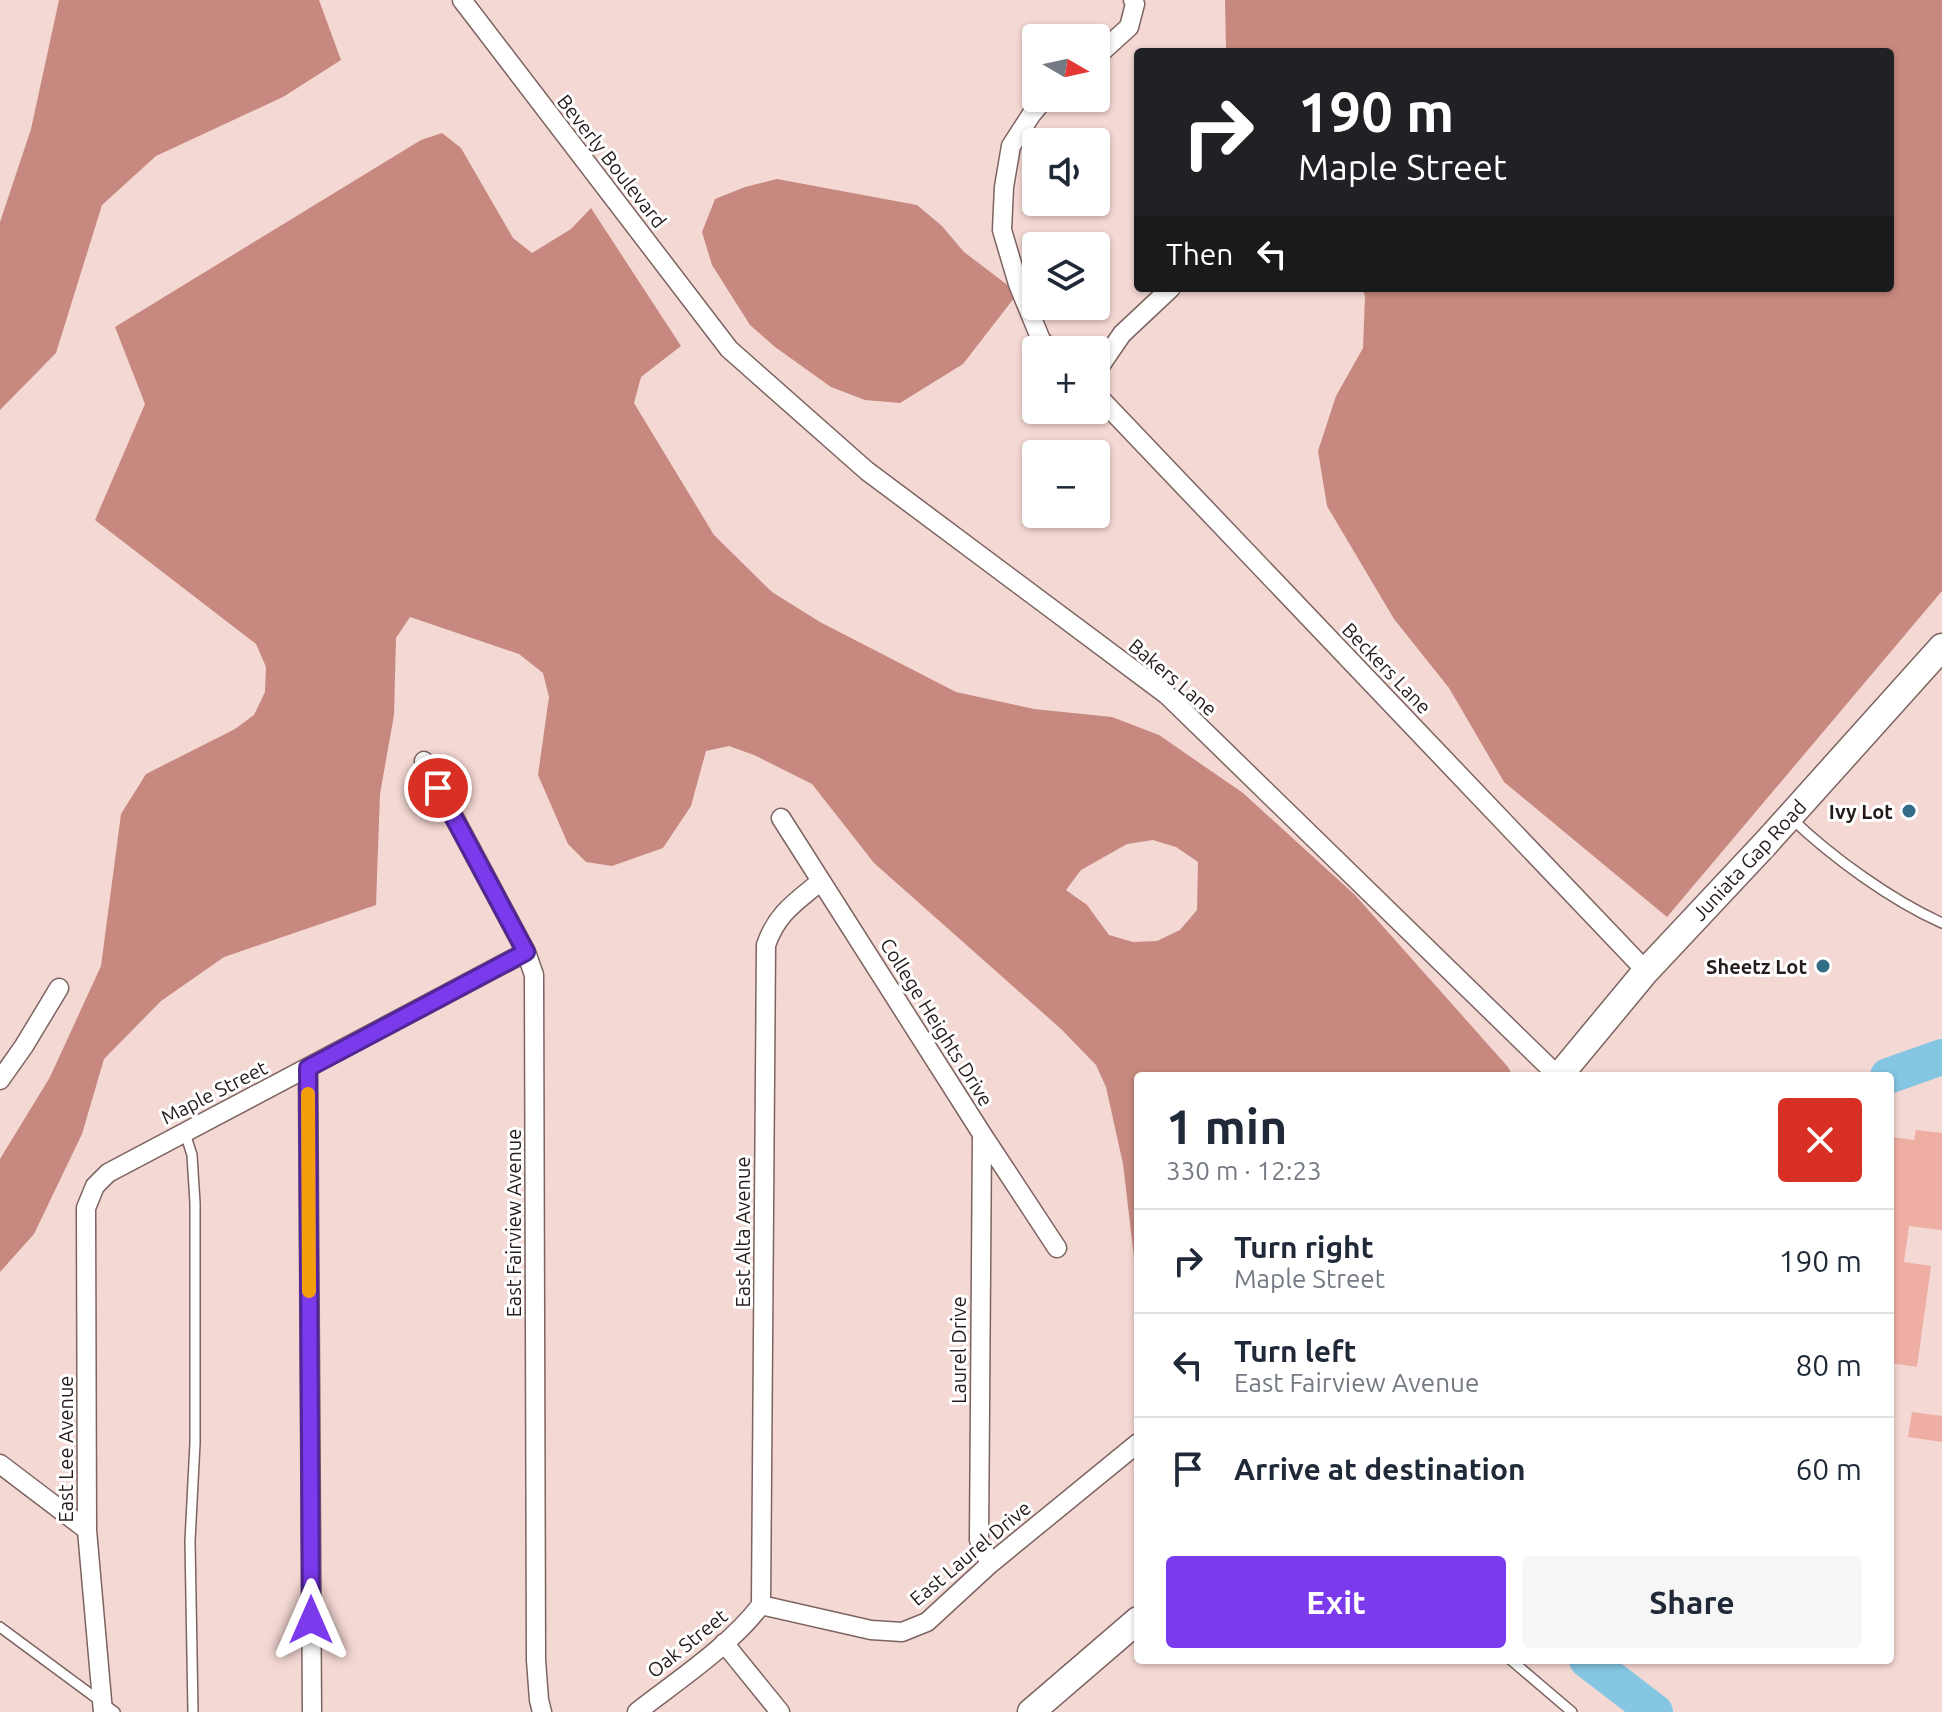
<!DOCTYPE html>
<html lang="en">
<head>
<meta charset="utf-8">
<style>
	:root { --surface:#fff; --page:#f6f6f7; --text:#1f2937; --muted:#747a83; --line:#e0e1e3; --accent:#7c3aed }
	body { margin:0; font-family:Ubuntu,sans-serif; background:var(--page); color:var(--text); height:100vh; display:flex; flex-direction:column; font-size:30px; white-space:nowrap }
	* { box-sizing:border-box; margin:0 }
	p { font-size:26px; color:var(--muted) }
	.icon { flex:none; width:44px; height:44px; fill:none; stroke:currentColor; stroke-width:2; stroke-linecap:round; stroke-linejoin:round }
	.map { position:relative; flex:1; overflow:hidden }
	.panel { position:absolute; left:1134px; top:1072px; width:760px; height:592px; display:flex; flex-direction:column; background:var(--surface); border-radius:8px; box-shadow:0 2px 6px #0004 }
	.panel>* { flex:none }
	.guide { position:absolute; left:1134px; top:48px; width:760px; height:244px; border-radius:8px; box-shadow:0 2px 6px #0004; background:#202124; color:#fff; overflow:hidden }
	.needle { width:52px; rotate:99deg }
	.controls { position:absolute; left:1022px; top:24px; display:grid; gap:16px }
	.controls a { display:grid; place-items:center; width:88px; height:88px; border-radius:8px; background:var(--surface); box-shadow:0 2px 6px #0004; font-size:40px }
	.pin { position:absolute; display:grid; place-items:center; width:68px; height:68px; color:#fff; margin:-34px; border:4px solid #fff; border-radius:50%; box-shadow:0 2px 8px #0007 }
	.me { position:absolute; width:88px; margin:-44px; rotate:0deg; stroke-linejoin:round; filter:drop-shadow(0 0 6px #0008) }
	.turn { display:flex; align-items:center; gap:28px; height:168px; padding:0 32px; font-size:36px }
	.turn .icon { width:104px; height:104px; stroke-width:2.5 }
	.turn b { display:block; font-size:56px; line-height:68px }
	.then { display:flex; align-items:center; height:76px; padding:0 32px; background:#0003; gap:16px; font-size:30px }
	.round { display:grid; place-items:center; flex:none; width:84px; height:84px; border-radius:8px; background:var(--page) }
	.head { display:flex; align-items:center; justify-content:space-between; height:136px; padding:0 32px }
	h1 { font-size:48px; font-weight:700; line-height:60px }
	.action { display:flex; gap:16px; margin-top:auto; padding:16px 32px }
	.action a { flex:1; height:92px; border-radius:8px; background:var(--accent); color:#fff; font-size:32px; font-weight:700; line-height:92px; text-align:center }
	.action a+a { background:var(--page); color:var(--text) }
	ul { padding:0; list-style:none }
	li { display:flex; align-items:center; gap:24px; height:104px; padding:0 32px; border-top:2px solid var(--line) }
	li div { flex:1 }
	li b { display:block; font-size:30px }
	li em { font-style:normal }
	.map>svg:first-child { display:block }
</style>
</head>
<body>
<div class="map">
<svg width="1942" height="1712" viewBox="0 0 1942 1712">
	<rect width="100%" height="100%" fill="#f4d8d3"/>
	<!-- forest -->
	<path fill="#c7897f" fill-rule="evenodd" d="M59,0H319L341,60L283,97L156,156L102,205L56,353L0,410V222L31,129Z
		M1225,0H1942V591L1667,917L1504,782L1449,688L1394,619L1327,506L1318,451L1336,396L1363,348L1365,296L1362,288H1890V52H1226Z
		M442,133L461,148L513,238L532,253L571,229L591,208L681,346L641,377L634,403L714,535L772,592L820,622L956,692L1034,709L1112,717L1159,735L1243,793L1355,895L1508,1067L1513,1076H1138V1291L1123,1164L1106,1087L1096,1065L1061,1029L874,863L812,784L754,755L729,746L706,751L691,806L663,848L612,866L586,862L568,844L538,775L549,697L543,673L519,654L410,617L396,638L394,715L380,794L376,905L224,957L161,1001L104,1059L82,1134L34,1234L0,1272V1159L50,1077L101,966L121,814L146,774L235,729L254,715L265,692L266,667L256,644L95,520L145,404L115,327L421,140ZM1153,840L1176,847L1198,862L1197,910L1180,930L1157,941L1133,942L1109,935L1087,905L1066,890L1081,870L1127,844Z
		M777,179L917,205L942,226L964,252L1018,293L963,364L900,403L865,400L831,387L775,347L750,325L712,265L702,232L715,199L745,187Z"/>
	<g fill="none" stroke-linecap="round" stroke-linejoin="round">
		<!-- river -->
		<path stroke="#85c6e3" stroke-width="36" d="M1888,1076L1942,1057
			M1587,1660L1655,1712"/>
	</g>
	<!-- building -->
	<path fill="#efaea4" d="M1916,1130L1942,1133V1230L1909,1226L1904,1262L1931,1266L1917,1367L1890,1363V1151L1892,1137L1914,1140Z
		M1912,1412L1942,1416V1442L1908,1437Z"/>
	<g fill="none" stroke-linecap="round" stroke-linejoin="round">
		<!-- service casing -->
		<g stroke="#7c6460" stroke-width="12">
			<path id="service" d="M1792,819C1833,858 1891,900 1942,923
				M185,1133L192,1155L195,1203V1443L190,1541L193,1712
				M0,1627L115,1712
				M1511,1660L1572,1712"/>
		</g>
		<!-- minor casing -->
		<g stroke="#7c6460" stroke-width="21">
			<path id="minor" d="M462,0L729,349L867,471L1167,695L1558,1076
				M1096,57L1129,27L1135,4L1133,0
				M1045,98L1031,115L1011,146L1004,187L1002,230L1018,284L1041,340L1051,350
				M1096,372L1122,334L1171,288
				M1096,394L1646,971
				M424,761L526,952L534,975L536,1660L539,1700L542,1712
				M781,818L982,1134L1057,1248
				M308,1068L312,1712
				M0,1080L24,1046L59,988
				M982,1134L979,1540L990,1564
				M0,1464L87,1530
				M761,1605L766,945C777,913 796,902 821,881
				M761,1605L871,1630L902,1632L927,1622L990,1564L1138,1443
				M724,1643L780,1712
				M103,1712L87,1530L86,1208L95,1186L108,1173L526,952
				M637,1712C678,1680 730,1646 761,1605"/>
		</g>
		<!-- secondary casing -->
		<g stroke="#7c6460" stroke-width="29">
			<path id="secondary" d="M1559,1076L1646,971L1766,843L1942,647
				M1031,1712L1138,1620"/>
		</g>
		<!-- service -->
		<use href="#service" stroke="#fff" stroke-width="9"/>
		<!-- minor -->
		<use href="#minor" stroke="#fff" stroke-width="18"/>
		<!-- secondary -->
		<use href="#secondary" stroke="#fff" stroke-width="26"/>
	</g>
	<g fill="none" stroke-linecap="round" stroke-linejoin="round">
		<!-- route casing -->
		<g stroke="#51269a" stroke-width="20">
			<path id="route" d="M311,1620L308,1068L526,952L438,788"/>
		</g>
		<!-- route -->
		<use href="#route" stroke="#7c3aed" stroke-width="14"/>
		<!-- slow -->
		<path stroke="#f59e0b" stroke-width="14" d="M308,1094L309,1291"/>
	</g>
	<!-- markers -->
	<g fill="#326c85" stroke="#fff" stroke-width="3">
		<circle cx="1909" cy="811" r="8"/>
		<circle cx="1823" cy="966" r="8"/>
	</g>
	<g text-anchor="middle" dominant-baseline="central" stroke-width="6" stroke-linejoin="round" paint-order="stroke">
		<!-- street labels -->
		<g font-size="20" fill="#251b1a" stroke="#fff">
			<text transform="translate(612 161) rotate(52)">Beverly Boulevard</text>
			<text transform="translate(1387 668) rotate(46)">Beckers Lane</text>
			<text transform="translate(1173 677) rotate(40)">Bakers Lane</text>
			<text transform="translate(1749 860) rotate(-47)">Juniata Gap Road</text>
			<text transform="translate(937 1022) rotate(58)">College Heights Drive</text>
			<text transform="translate(214 1092) rotate(-27)">Maple Street</text>
			<text transform="translate(513 1223) rotate(-90)">East Fairview Avenue</text>
			<text transform="translate(742 1232) rotate(-90)">East Alta Avenue</text>
			<text transform="translate(958 1350) rotate(-90)">Laurel Drive</text>
			<text transform="translate(65 1449) rotate(-90)">East Lee Avenue</text>
			<text transform="translate(970 1553) rotate(-40)">East Laurel Drive</text>
			<text transform="translate(687 1643) rotate(-39)">Oak Street</text>
		</g>
		<!-- poi labels -->
		<g font-size="20" font-weight="bold" fill="#251b1a" stroke="#fff" text-anchor="end">
			<text x="1893" y="811">Ivy Lot</text>
			<text x="1807" y="966">Sheetz Lot</text>
		</g>
	</g>
</svg>
<div class="controls">
<a><svg class="needle" viewBox="-14 -14 28 28"><path d="M0-13l5 13h-10z" fill="#e53935"/><path d="M0 13l5-13h-10z" fill="#747a83"/></svg></a>
<a><svg class="icon" aria-label="sound" viewBox="0 0 24 24"><path d="M4 9h4l5-4v14l-5-4H4zM17 9q2 3 0 6"/></svg></a>
<a><svg class="icon" aria-label="layers" viewBox="0 0 24 24"><path d="M12 4l9 5-9 5-9-5zM3 14l9 5 9-5"/></svg></a>
<a>+</a>
<a>−</a>
</div>
<div class="pin" style="left:438px;top:788px;background:#d93025"><svg class="icon" aria-label="arrive" viewBox="0 0 24 24"><path d="M6 21V4h12l-3 4 3 4H6"/></svg></div>
<svg class="me" style="left:311px;top:1620px" viewBox="-20 -20 40 40"><path d="M0-17L14 15 0 8-14 15z" fill="#7c3aed" stroke="#fff" stroke-width="4"/></svg>
<div class="guide">
<div class="turn"><svg class="icon" aria-label="right" viewBox="0 0 24 24"><path d="M7 20v-9h11M14 6l5 5-5 5"/></svg><div><b>190 m</b>Maple Street</div></div>
<div class="then">Then<svg class="icon" aria-label="left" viewBox="0 0 24 24"><path d="M17 20v-9H6M10 6l-5 5 5 5"/></svg></div>
</div>
<section class="panel">
<div class="head"><div><h1>1 min</h1><p>330 m · 12:23</p></div><a class="round" style="background:#d93025;color:#fff"><svg class="icon" aria-label="close" viewBox="0 0 24 24"><path d="M6 6l12 12M18 6L6 18"/></svg></a></div>
<ul>
<li><svg class="icon" aria-label="right" viewBox="0 0 24 24"><path d="M7 20v-9h11M14 6l5 5-5 5"/></svg><div><b>Turn right</b><p>Maple Street</p></div><em>190 m</em></li>
<li><svg class="icon" aria-label="left" viewBox="0 0 24 24"><path d="M17 20v-9H6M10 6l-5 5 5 5"/></svg><div><b>Turn left</b><p>East Fairview Avenue</p></div><em>80 m</em></li>
<li><svg class="icon" aria-label="arrive" viewBox="0 0 24 24"><path d="M6 21V4h12l-3 4 3 4H6"/></svg><div><b>Arrive at destination</b></div><em>60 m</em></li>
</ul>
<div class="action"><a>Exit</a><a>Share</a></div>
</section>
</div>
</body>
</html>
